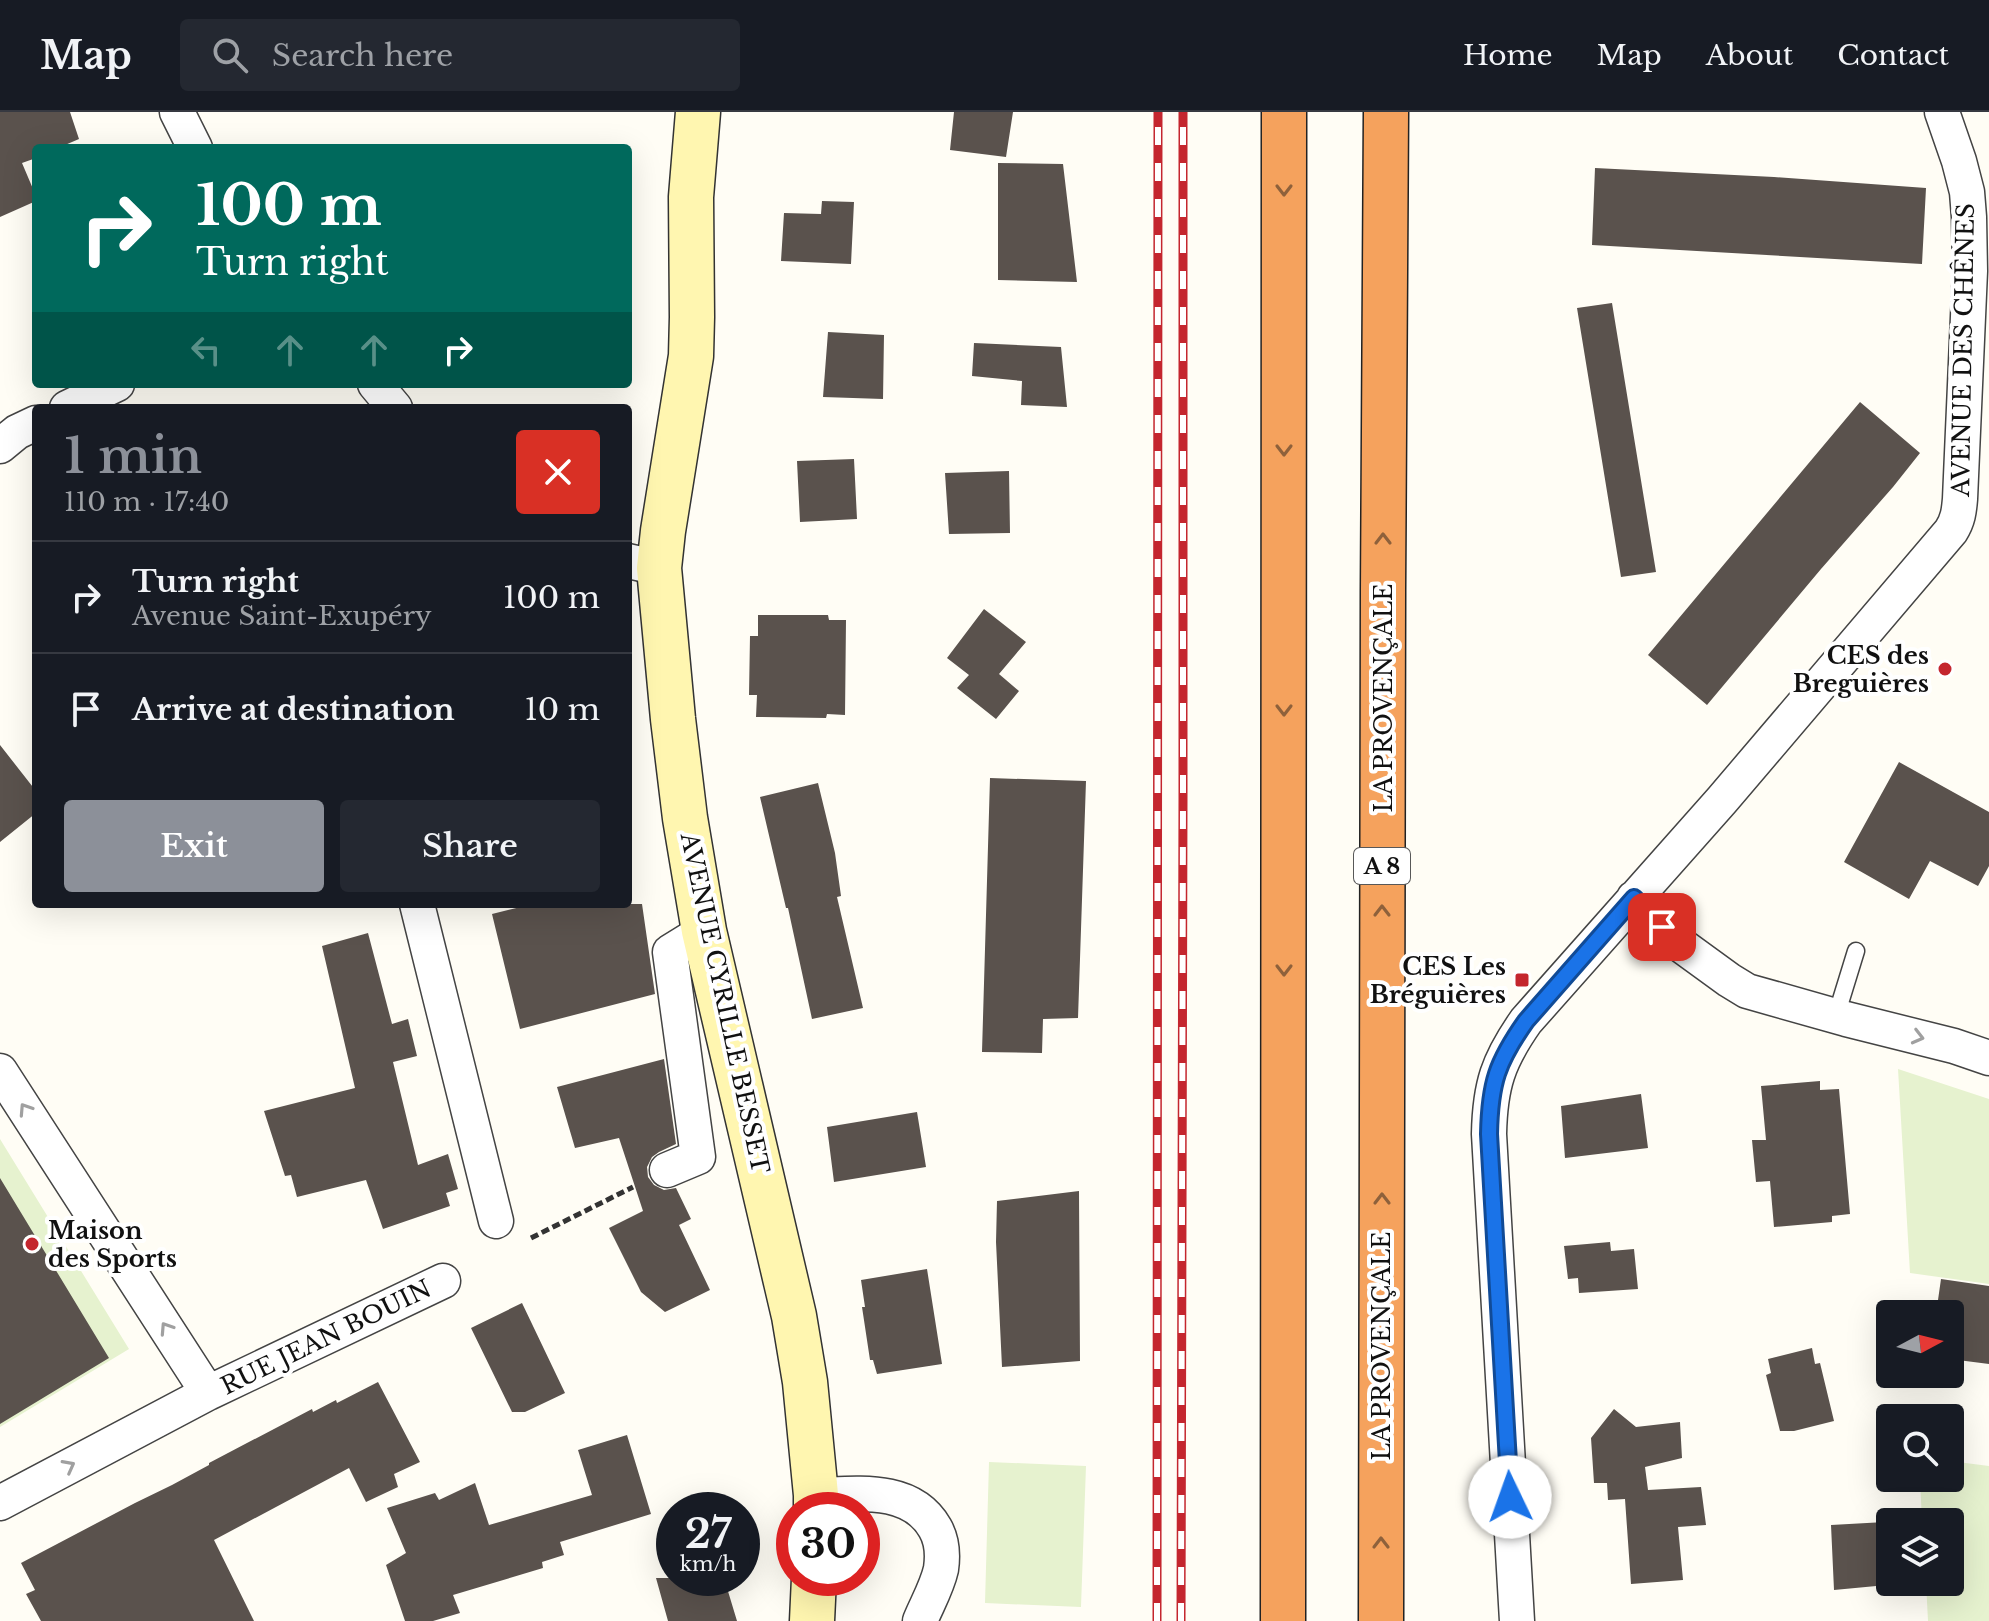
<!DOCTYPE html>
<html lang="en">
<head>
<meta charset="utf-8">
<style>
	:root { --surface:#171b24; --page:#242831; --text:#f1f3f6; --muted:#9ea1a6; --line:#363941; --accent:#8c9099 }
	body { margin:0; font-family:"Libre Baskerville",serif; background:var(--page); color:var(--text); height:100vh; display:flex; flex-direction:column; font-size:30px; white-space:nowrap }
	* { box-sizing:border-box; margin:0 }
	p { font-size:26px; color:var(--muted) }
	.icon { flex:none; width:44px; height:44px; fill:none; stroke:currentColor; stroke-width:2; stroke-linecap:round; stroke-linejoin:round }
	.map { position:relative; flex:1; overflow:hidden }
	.panel { position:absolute; left:32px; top:292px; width:600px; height:504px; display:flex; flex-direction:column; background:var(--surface); border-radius:8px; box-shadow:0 8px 32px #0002 }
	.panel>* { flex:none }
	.guide { position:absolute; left:32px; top:32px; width:600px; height:244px; border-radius:8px; box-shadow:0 8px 32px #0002; background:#00695c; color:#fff; overflow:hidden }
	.needle { width:52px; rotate:83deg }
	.fabs { position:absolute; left:1876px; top:1188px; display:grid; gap:16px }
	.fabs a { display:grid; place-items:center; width:88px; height:88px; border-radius:8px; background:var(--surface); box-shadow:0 8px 32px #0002; font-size:40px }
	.speed { position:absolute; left:656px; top:1380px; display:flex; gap:16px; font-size:40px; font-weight:700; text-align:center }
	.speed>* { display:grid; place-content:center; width:104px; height:104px; border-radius:50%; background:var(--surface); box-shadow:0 8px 32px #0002; line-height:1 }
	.speed small { font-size:20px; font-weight:400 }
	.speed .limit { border:12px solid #d22; background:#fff; color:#111 }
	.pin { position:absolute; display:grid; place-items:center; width:68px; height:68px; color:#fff; margin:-34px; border-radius:16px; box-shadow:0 4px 12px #0006 }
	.me { position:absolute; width:88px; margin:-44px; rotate:357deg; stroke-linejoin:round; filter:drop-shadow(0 0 6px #0008) }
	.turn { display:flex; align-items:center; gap:28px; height:168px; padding:0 32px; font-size:36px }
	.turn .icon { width:104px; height:104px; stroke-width:2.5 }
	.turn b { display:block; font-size:56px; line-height:68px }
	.lanes { display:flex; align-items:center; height:76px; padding:0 32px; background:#0003; justify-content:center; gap:40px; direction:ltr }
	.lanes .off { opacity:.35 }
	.round { display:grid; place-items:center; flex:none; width:84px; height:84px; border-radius:8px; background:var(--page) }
	.headline { display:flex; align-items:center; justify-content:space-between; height:136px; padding:0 32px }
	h1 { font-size:48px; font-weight:600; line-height:60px; color:var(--accent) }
	.primary-button { display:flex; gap:16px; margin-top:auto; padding:16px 32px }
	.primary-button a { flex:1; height:92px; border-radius:8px; background:var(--accent); color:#fff; font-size:32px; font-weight:600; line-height:92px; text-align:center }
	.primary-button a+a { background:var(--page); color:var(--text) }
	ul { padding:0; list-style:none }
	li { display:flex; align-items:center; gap:24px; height:112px; padding:0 32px; border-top:2px solid var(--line) }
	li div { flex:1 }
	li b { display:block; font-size:30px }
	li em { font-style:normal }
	header { display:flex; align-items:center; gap:48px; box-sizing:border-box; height:112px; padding:0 40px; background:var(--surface); border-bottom:2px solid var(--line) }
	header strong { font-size:38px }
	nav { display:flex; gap:44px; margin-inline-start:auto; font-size:28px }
	.search { width:560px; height:72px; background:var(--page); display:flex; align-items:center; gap:20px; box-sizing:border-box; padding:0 28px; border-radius:8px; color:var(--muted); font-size:30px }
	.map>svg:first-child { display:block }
</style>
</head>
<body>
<header>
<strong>Map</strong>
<div class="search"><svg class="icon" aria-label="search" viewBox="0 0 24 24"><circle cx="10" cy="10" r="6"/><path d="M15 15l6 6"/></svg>Search here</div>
<nav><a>Home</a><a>Map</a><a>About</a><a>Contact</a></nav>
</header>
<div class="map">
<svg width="1989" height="1509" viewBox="0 0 1989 1509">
	<rect width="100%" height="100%" fill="#fffdf5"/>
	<!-- pitch -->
	<path fill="#e6f2cf" d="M1898,957L1989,987V1172L1910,1161Z
		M0,1027L129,1237L0,1315Z
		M1950,1349L1989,1354V1509H1928L1926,1470H1950V1410H1922L1920,1366H1950Z
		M989,1350L1086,1354L1081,1495L985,1491Z"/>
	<!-- building -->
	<path fill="#5a524d" d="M0,0H70L79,27L58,36H36V46L22,51L36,84V89L0,105Z
		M954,0H1013L1006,45L950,38Z
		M998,51L1063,52L1077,170L998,168Z
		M1595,56L1774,65L1926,76L1922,152L1592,133Z
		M822,89L854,90L851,152L781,149L784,101L821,102Z
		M1612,191L1656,460L1621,465L1577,196Z
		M828,220L884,223L883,287L823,285Z
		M974,231L1061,235L1067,295L1021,293L1022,269L972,264Z
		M1860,290L1920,341L1893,375L1821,457L1707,593L1648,543Z
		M854,347L857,407L800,410L797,349Z
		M1009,359L1010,421L949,422L945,361Z
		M984,497L1026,530L999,562L1019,579L996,607L957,576L969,563L947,546Z
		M758,503H828L829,508H846L845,603L827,602L826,606L756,605L757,583H749L750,524H758Z
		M0,633L36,679V701L0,730Z
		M1899,650L1989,700V754L1978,774L1930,749L1909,787L1844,750Z
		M990,666L1086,669L1078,906L1043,907L1042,941L982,940Z
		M818,671L835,741L841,784L837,785L863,896L812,907L788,796H786L760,685Z
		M533,792H642L655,882L520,917L492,802Z
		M368,821L392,912L408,907L417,944L393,950L418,1053L448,1042L458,1077L446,1081L450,1094L383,1117L366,1068L297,1085L291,1063L285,1064L264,999L355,976L322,834Z
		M664,947L676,1032L659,1040L652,1045L647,1055L648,1065L654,1073L664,1078L676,1076L691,1107L679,1113L710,1178L665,1200L641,1180L609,1116L643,1099L619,1026L575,1036L557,975Z
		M1820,969V978L1839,977L1850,1102L1832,1104V1110L1774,1115L1770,1069L1756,1070L1752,1028H1766L1761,974Z
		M1641,982L1648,1036L1565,1046L1561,994Z
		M917,1000L926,1055L834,1070L827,1015Z
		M0,1066L109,1246L0,1312Z
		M1079,1079L1080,1249L1002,1255L996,1130L997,1089Z
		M1610,1130L1611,1139L1634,1137L1638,1177L1579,1181L1578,1166L1568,1167L1564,1134Z
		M927,1157L942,1252L877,1262L873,1248H870L862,1195H865L861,1168Z
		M1941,1167L1989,1174V1252L1950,1247V1202H1936Z
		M522,1191L565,1281L525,1300H512L471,1216Z
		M1812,1236L1815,1252L1820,1251L1834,1309L1794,1319H1780L1766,1263L1771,1261L1768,1247Z
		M378,1270L420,1350L394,1362L398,1375L366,1390L349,1356L214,1428L254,1509H41L26,1482L35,1478L21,1451L135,1391L172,1373L209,1353V1351L312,1297L313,1300L336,1288L337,1291Z
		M1614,1297L1636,1315L1680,1310L1682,1346L1645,1355L1648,1378L1701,1375L1706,1413L1678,1415L1683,1468L1631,1472L1625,1387L1608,1388L1607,1371H1594L1591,1326Z
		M627,1323L651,1402L560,1430L564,1443L542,1450L543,1456L453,1483L460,1501L433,1509H405L386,1453L406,1441L387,1396L435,1381L439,1388L475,1371L489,1413L592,1383L578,1338Z
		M1903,1409L1890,1410V1470L1908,1471L1834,1478L1831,1413Z
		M656,1466H724L737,1509H668Z"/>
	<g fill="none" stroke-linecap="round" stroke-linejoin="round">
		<!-- lane casing -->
		<g stroke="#444" stroke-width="19">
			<path id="lane" d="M1836,904L1856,839"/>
		</g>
		<!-- street casing -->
		<g stroke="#444" stroke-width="37">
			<path id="street" d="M177,0L195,36
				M375,272L395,296
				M67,296L117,272
				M0,334L17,320L36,311
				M628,449L659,456
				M1634,786L1674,828L1729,868L1747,879L1846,907L1954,934L1989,946
				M417,792L496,1109
				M0,959L208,1281
				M667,1058L698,1045L670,840L704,819
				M816,1383C857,1382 911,1374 935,1416C942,1428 943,1443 941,1457C937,1475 927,1492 920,1509
				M0,1391L208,1281L443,1169
				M1517,1509L1489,1022C1490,973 1498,949 1526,909L1722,688L1951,419C1958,408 1959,399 1960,387L1970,159L1969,105L1967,80L1959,49L1942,0"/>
		</g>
		<!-- secondary casing -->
		<g stroke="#333" stroke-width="47">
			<path id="secondary" d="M698,0L691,85L692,205L691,244L663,419L659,456L673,607L685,706L704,819L794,1204L805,1270L816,1383V1398
				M812,1509L814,1466"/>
		</g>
		<!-- highway casing -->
		<g stroke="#222" stroke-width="47">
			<path id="highway" d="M1283,1509L1284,0
				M1381,1509L1383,479L1386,0"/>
		</g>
		<!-- path -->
		<path stroke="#333" stroke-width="5" stroke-dasharray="8 4" stroke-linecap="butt" d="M531,1126L633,1075"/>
		<!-- lane -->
		<use href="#lane" stroke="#fff" stroke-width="16"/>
		<!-- street -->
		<use href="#street" stroke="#fff" stroke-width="34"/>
		<!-- secondary -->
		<use href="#secondary" stroke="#fff6b0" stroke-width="44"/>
		<!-- highway -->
		<use href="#highway" stroke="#f5a25d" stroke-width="44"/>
		<!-- rail casing -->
		<g stroke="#c4262e" stroke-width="9">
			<path id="rail" d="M1157,1509L1158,0
				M1181,1509L1183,686V0"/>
		</g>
		<!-- rail -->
		<use href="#rail" stroke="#fff" stroke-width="6" stroke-dasharray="18" stroke-linecap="butt"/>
	</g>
	<!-- one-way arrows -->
	<defs><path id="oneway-chevron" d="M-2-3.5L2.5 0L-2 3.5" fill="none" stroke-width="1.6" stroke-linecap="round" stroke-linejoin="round" transform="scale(2)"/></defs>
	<g stroke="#8e613b">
		<use href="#oneway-chevron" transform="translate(1284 78) rotate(90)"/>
		<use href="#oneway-chevron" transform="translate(1284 338) rotate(90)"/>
		<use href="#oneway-chevron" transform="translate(1383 427) rotate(-90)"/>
		<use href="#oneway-chevron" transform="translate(1284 598) rotate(90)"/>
		<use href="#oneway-chevron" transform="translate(1382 799) rotate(-90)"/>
		<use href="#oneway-chevron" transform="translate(1284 858) rotate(90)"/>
		<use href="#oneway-chevron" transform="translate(1382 1087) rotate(-90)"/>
		<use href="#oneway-chevron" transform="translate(1381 1431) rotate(-90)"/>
	</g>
	<g stroke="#a0a0a0">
		<use href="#oneway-chevron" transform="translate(1918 925) rotate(14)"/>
		<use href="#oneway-chevron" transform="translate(25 997) rotate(-123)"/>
		<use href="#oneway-chevron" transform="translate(166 1216) rotate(-123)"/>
		<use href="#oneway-chevron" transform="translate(69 1354) rotate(-28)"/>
	</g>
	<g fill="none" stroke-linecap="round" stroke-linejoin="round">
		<!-- route casing -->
		<g stroke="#114b97" stroke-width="20">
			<path id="route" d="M1510,1385L1489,1022C1490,971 1497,950 1526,909L1634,786L1662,815"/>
		</g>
		<!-- route -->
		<use href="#route" stroke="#1a73e8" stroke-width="14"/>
	</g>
	<!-- markers -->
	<g fill="#c4262e" stroke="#fff" stroke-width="3">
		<circle cx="1945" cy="557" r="8"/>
		<rect x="1514" y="860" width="16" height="16" rx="4"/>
		<circle cx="32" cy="1132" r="8"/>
	</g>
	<g text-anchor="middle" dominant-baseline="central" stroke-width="8" stroke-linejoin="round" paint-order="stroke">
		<!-- shield labels -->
		<rect fill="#fff" stroke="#585858" stroke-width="2" x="1354" y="736" width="56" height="36" rx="6"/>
		<g font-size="22" font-weight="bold" fill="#111">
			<text x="1382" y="754">A 8</text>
		</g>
		<!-- street labels -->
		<g font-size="24" fill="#111" stroke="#fff">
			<text transform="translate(1963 238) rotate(-89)">AVENUE DES CHÊNES</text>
			<text transform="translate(1383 586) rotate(-90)">LA PROVENÇALE</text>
			<text transform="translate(725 891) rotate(78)">AVENUE CYRILLE BESSET</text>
			<text transform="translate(326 1225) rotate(-26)">RUE JEAN BOUIN</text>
			<text transform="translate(1381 1234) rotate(-90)">LA PROVENÇALE</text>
		</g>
		<!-- poi labels -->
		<g font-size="24" font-weight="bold" fill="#111" stroke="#fff" text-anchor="end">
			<text x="1929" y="543">CES des<tspan x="1929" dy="28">Breguières</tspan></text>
			<text x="1506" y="854">CES Les<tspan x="1506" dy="28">Bréguières</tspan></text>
			<text x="48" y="1118" text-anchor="start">Maison<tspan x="48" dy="28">des Sports</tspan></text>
		</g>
	</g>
</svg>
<div class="fabs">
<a><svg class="needle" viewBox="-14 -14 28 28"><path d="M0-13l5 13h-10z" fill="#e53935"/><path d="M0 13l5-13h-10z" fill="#9ea1a6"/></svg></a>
<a><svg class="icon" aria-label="search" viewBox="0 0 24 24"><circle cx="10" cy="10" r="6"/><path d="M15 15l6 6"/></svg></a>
<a><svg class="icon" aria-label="layers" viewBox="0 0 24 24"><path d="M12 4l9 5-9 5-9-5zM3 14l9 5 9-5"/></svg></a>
</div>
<div class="speed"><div>27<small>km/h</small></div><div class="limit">30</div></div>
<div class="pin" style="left:1662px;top:815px;background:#d93025"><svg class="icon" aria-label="arrive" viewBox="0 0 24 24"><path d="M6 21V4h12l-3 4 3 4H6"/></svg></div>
<svg class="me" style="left:1510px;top:1385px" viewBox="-20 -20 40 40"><circle r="19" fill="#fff"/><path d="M0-13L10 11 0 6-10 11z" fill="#1a73e8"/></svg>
<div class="guide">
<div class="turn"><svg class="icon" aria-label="right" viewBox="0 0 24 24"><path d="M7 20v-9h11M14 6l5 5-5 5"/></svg><div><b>100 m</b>Turn right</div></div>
<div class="lanes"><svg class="icon off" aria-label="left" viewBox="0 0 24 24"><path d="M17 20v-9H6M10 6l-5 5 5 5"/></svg><svg class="icon off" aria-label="ahead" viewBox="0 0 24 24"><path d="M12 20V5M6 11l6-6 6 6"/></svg><svg class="icon off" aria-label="ahead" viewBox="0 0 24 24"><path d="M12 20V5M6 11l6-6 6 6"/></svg><svg class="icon" aria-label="right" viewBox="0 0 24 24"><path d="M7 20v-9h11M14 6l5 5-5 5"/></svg></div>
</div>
<section class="panel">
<div class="headline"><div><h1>1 min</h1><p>110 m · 17:40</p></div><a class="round" style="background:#d93025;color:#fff"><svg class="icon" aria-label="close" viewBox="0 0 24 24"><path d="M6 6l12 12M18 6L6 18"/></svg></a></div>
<ul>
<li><svg class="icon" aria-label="right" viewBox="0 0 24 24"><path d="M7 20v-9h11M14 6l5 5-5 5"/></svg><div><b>Turn right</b><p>Avenue Saint-Exupéry</p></div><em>100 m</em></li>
<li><svg class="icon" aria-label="arrive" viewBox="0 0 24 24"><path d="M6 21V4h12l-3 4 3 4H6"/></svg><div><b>Arrive at destination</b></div><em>10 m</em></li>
</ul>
<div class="primary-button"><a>Exit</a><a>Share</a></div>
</section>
</div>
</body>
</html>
